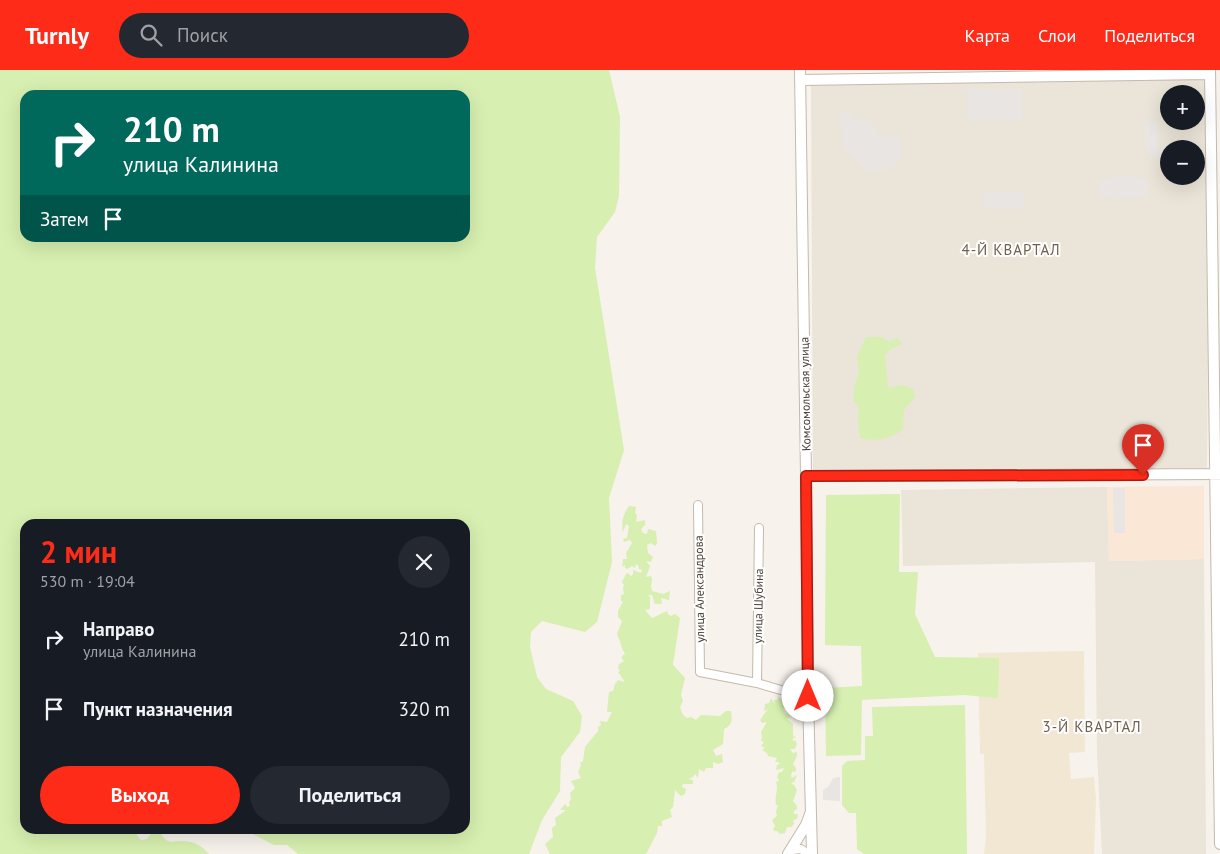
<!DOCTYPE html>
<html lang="ru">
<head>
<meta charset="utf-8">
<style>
	:root { --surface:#171b24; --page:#242831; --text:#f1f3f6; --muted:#9ea1a6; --accent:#ff2b19 }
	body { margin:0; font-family:"PT Sans",sans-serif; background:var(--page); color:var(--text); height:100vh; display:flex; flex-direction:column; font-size:19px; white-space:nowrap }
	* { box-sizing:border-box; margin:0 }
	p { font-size:16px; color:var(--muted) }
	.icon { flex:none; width:28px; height:28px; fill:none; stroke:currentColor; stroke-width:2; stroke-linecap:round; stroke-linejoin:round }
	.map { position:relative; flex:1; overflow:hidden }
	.panel { position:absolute; left:20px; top:449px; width:450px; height:315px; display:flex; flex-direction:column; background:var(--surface); border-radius:15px; box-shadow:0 5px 20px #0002 }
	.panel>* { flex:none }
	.top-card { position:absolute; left:20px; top:20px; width:450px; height:152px; border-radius:15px; box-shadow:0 5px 20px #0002; background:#00695c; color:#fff; overflow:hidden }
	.buttons { position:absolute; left:1160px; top:15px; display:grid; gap:10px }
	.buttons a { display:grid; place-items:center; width:45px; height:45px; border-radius:50%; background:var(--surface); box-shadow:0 5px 20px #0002; font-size:25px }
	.pin { position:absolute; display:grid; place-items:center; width:42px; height:42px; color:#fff; margin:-51px -21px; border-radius:50% 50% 50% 0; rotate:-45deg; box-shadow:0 0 5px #0007 }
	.pin .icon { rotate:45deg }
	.me { position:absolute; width:55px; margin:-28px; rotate:0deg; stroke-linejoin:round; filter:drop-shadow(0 0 4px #0008) }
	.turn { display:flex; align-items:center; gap:18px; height:105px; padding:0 20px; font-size:22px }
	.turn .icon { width:65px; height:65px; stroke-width:2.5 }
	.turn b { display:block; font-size:35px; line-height:42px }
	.then { display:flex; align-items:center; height:48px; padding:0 20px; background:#0003; gap:10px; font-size:19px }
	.round { display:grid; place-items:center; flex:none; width:52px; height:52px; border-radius:26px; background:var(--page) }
	.headline { display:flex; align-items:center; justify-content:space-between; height:85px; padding:0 20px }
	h1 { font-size:30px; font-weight:800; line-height:38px; color:var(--accent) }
	.primary-button { display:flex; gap:10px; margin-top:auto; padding:10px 20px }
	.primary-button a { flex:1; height:58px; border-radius:30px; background:var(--accent); color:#fff; font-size:20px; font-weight:800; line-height:58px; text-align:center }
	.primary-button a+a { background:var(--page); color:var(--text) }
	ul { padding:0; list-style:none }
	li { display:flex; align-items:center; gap:15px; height:70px; padding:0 20px }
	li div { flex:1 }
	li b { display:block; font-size:19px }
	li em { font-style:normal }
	header { display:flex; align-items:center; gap:30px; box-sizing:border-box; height:70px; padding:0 25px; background:var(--accent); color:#fff }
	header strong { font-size:24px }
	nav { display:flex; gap:28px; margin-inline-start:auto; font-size:18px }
	.search { width:350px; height:45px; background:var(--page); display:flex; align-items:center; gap:12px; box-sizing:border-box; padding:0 18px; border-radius:28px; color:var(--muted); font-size:19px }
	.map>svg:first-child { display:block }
</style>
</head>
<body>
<header>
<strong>Turnly</strong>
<div class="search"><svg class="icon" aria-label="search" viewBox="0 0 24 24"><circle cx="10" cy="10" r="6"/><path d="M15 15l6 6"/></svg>Поиск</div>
<nav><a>Карта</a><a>Слои</a><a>Поделиться</a></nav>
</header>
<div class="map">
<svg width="1220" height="784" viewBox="0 0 1220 784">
	<rect width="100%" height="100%" fill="#f7f2eb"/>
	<!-- residential -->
	<path fill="#ebe4d8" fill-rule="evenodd" d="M1205,9L1208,272L1207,398L813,402L811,15ZM1169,24H1196V51H1169ZM1169,79H1196V106H1169Z
		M1107,417L1109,491L1204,489L1206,784H1102L1097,683L1095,492L903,496L901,420Z"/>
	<!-- commercial -->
	<path fill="#fae7d5" d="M1204,416V489L1109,491L1107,417Z"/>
	<!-- education -->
	<path fill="#f1e7d3" d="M1084,581L1085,682L1069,683L1071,709L1094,707L1096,730L1094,784H984L986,766L984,684H980L978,583Z"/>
	<!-- green -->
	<path fill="#d7efb0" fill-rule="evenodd" d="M0,0H609L620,47L619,126L615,142L597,167L595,198L624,380L609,428L612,492L597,552L585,562L542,551L531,562L530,577L537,607L546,619L573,631L582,646L580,662L561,687L560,721L542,750L529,784H298L287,775H274L243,759H465V454H25V759H138L137,765L141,770L147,769C149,766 152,762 157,762C162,762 162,767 166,770C170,773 177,771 181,771C194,771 201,775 209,784H0ZM25,25H465V168H25Z
		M866,267H882L889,272L897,268L902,274L891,279L885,285L888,318L902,315L913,319L915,327L904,340L903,359C891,369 876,372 860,368L858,351L859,336L853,330L855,314L859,303L857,287Z
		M900,424L899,502H918L915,544L935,587L999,588L998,628L964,625L862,630L861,685L826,686L825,618L862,616L861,576L825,575L826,425Z
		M629,436L636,437L635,443L637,445L636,452L645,450V455L641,459L643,463L647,464L648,459L656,461L657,473L655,476L651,473L647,475L648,483L653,487L651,492L646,491L650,496L646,507L651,506L652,509L651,517L652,521L663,524L670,521L669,530L661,528L662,534H655L652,525H648L650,527V539L645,540L652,548L667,541L668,544L671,546L675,544L680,548L673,595L685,608L681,625L683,631L680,637L683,645L687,648L691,647L696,650L701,645L720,646L726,641H731C732,649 733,655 724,659L723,674L713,680L716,686L722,684L723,692L718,694L713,692V698H706L704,702L699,699L698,708L695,704L693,707L688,709L693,710V714H683L682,717L686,719L685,724L681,726L675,720L673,737L670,740L672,747L662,751V756H658L657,763L646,784H550L545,774L553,767L552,758L556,755L555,748L566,740H560L565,734L568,737L570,735L569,733L571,729L570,723L575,718L571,711L581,708L578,702L581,695L580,693L583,691L585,677L598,661V657L601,655L600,651L607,652L612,642H607L609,622L613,621L615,614L618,610L625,612L618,602L620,601L618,598L619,594L624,591L622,589V586L625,584C621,578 621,572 617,564L622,551L618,547V541L623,532L621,531V525L624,524L623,518L624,515L622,512L626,504L628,503L631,506L633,504V500L641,503L642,500L639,499L638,495L636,494L635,498L632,496L627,499L625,498V495L622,497L623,489H627L626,483L632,473L630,470L624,472L623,469L627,468L629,456L626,454L623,462C621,452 623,444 629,436Z
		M783,623L787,625L789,637L783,638L785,643L789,644L790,648L787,649L793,654V665L796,668H793V671L795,670L797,674L795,679H790L793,683L797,682V686L793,694L796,698V701L792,702L791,706L792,708L797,705L794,712L791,713L794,715L797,720L793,731L797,736V739L794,741V744H798L797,749L793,750L794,754L791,757H787L785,763L780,764L777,761H774L773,759L775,756L772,750L777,746L776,742L778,735H776C774,726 779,720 776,712L779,711L777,707L779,702H782L784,698L776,700L777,695L780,694L778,692H775L777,688L768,686L767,683L762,680L765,678L761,676L764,672L761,671L762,667L761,662L767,652L762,653L760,650L768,639L764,641L765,634L769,633L771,628L775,634L774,630H777L778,627L782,629Z
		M965,635L967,784H864L857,779L856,743H849L842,735V696L847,691L865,690V666H873L872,637Z"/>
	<!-- parking -->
	<path fill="#e8e5e2" d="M967,19H1022V51H967Z
		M846,39L853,49L872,51L879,65H901L900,91L891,100H866L843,77V62L837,45Z
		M1144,48L1158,54L1159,91L1146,81Z
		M1121,105L1147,109L1148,128L1099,129L1098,111Z
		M983,122H1023V139H983Z
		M1113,418H1125V463H1114Z
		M840,707V731L823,730V720L829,716L833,708Z"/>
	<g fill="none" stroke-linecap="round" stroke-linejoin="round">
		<!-- minor casing -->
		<g stroke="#c4b9ac" stroke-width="10">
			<path id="minor" d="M698,435L700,602L757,613L798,625L808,626
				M757,613L759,458
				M791,780L801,779L808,784"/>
		</g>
		<!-- tertiary casing -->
		<g stroke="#c4b9ac" stroke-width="12">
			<path id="tertiary" d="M800,0L806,406L808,626L812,784
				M1210,0L1220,774
				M800,10L1210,4
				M806,406L1220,404
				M788,784L806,755L810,744"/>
		</g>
		<!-- minor -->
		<use href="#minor" stroke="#fff" stroke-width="8"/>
		<!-- tertiary -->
		<use href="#tertiary" stroke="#fff" stroke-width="10"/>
	</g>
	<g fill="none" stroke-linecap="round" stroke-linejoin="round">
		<!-- route casing -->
		<g stroke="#a61c10" stroke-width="12">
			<path id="route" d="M808,626L806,406L1143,405"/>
		</g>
		<!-- route -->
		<use href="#route" stroke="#ff2b19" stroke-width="9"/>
	</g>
	<g text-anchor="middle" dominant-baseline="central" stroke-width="4" stroke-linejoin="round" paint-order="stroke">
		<!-- street labels -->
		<g font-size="12" fill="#4c4237" stroke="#fff">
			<text transform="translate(805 324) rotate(-91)">Комсомольская улица</text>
			<text transform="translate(699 519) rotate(-91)">улица Александрова</text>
			<text transform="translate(758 536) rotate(-89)">улица Шубина</text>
		</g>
		<!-- quarter labels -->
		<g font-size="15" letter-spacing="1" fill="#70604d" stroke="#fff">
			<text x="1011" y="179">4-Й КВАРТАЛ</text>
			<text x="1092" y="656">3-Й КВАРТАЛ</text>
		</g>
	</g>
</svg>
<div class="buttons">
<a>+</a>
<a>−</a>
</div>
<div class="pin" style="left:1143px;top:405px;background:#d93025"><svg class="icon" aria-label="arrive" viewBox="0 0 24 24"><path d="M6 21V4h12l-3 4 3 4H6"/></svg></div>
<svg class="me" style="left:808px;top:626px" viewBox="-20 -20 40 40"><circle r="19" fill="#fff"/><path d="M0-13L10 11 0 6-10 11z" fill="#ff2b19"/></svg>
<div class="top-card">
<div class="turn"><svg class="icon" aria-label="right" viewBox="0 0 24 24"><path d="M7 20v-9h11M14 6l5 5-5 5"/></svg><div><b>210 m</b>улица Калинина</div></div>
<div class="then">Затем<svg class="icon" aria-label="arrive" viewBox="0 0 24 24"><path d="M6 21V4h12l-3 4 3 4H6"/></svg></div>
</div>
<section class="panel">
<div class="headline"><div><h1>2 мин</h1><p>530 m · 19:04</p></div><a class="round"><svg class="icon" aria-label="close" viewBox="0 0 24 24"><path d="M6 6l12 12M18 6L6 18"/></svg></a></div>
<ul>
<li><svg class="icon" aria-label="right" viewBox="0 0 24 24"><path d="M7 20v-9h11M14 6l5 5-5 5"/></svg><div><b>Направо</b><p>улица Калинина</p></div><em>210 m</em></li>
<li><svg class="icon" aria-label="arrive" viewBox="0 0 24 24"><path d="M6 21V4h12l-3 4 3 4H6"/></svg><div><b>Пункт назначения</b></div><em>320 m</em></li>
</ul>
<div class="primary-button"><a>Выход</a><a>Поделиться</a></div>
</section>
</div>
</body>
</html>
